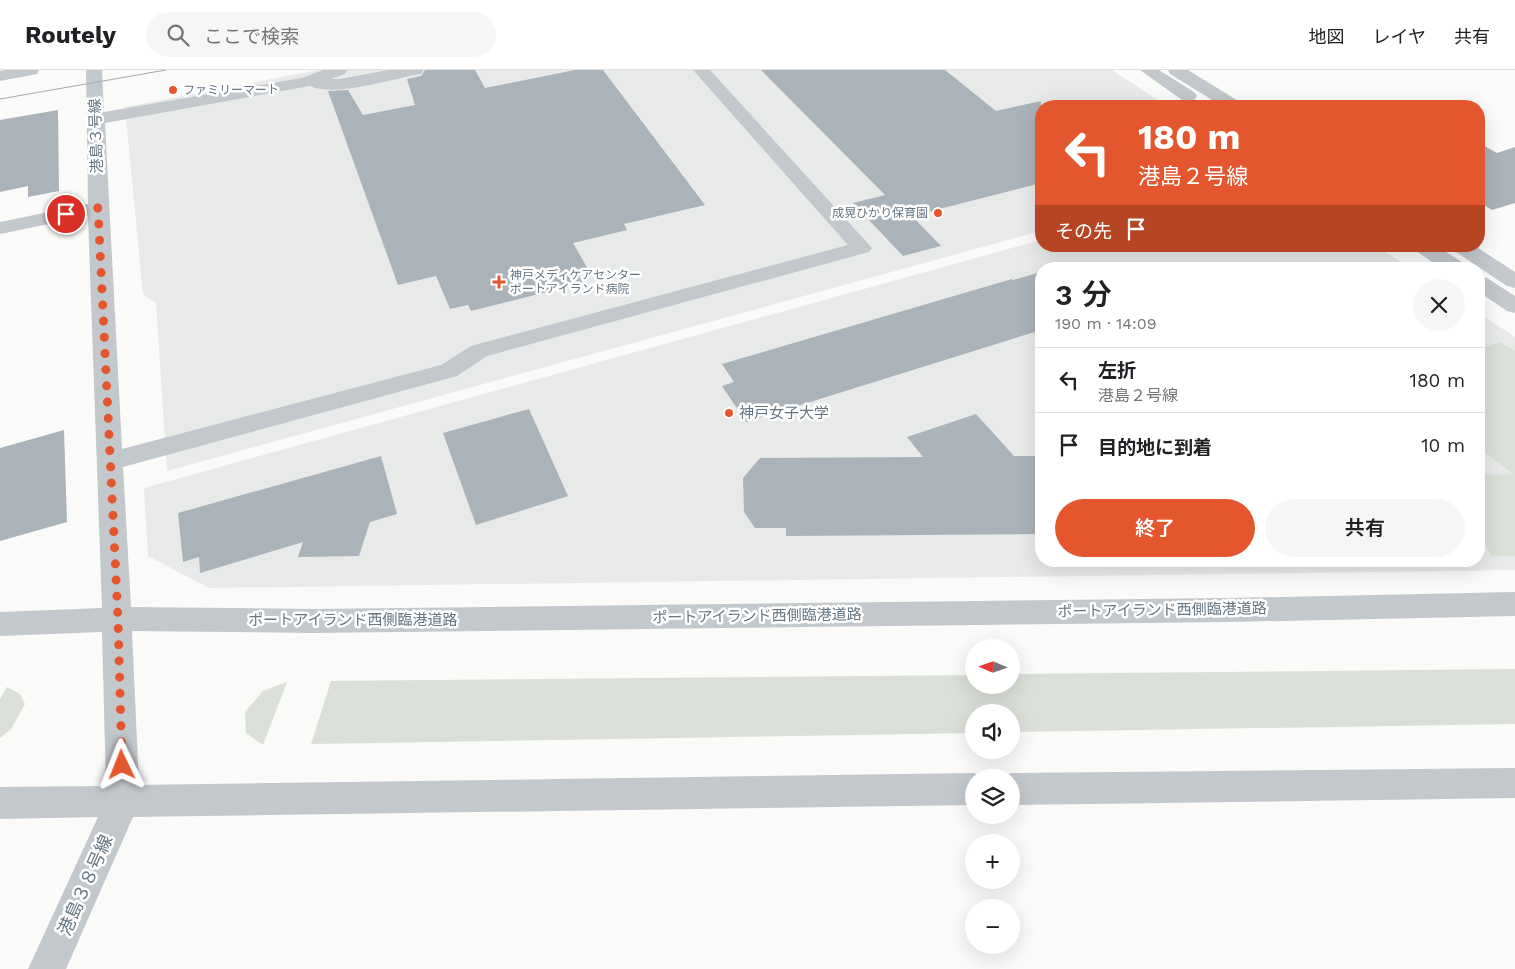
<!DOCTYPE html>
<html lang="ja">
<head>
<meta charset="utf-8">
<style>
	:root { --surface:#fff; --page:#f6f6f6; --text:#202124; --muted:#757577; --line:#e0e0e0; --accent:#e4572e }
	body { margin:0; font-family:"Work Sans","Noto Sans JP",sans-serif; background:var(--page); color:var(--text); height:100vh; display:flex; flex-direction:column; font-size:19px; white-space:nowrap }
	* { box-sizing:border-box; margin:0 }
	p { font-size:16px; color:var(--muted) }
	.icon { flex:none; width:28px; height:28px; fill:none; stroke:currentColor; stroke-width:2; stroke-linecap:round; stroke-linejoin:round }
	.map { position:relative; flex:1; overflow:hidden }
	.panel { position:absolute; left:1035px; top:192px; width:450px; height:305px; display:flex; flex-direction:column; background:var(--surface); border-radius:20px; box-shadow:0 5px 20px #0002 }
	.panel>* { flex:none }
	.top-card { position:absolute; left:1035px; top:30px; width:450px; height:152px; border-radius:20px; box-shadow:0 5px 20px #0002; background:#e4572e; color:#fff; overflow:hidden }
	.needle { width:32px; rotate:272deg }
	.buttons { position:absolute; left:965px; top:569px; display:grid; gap:10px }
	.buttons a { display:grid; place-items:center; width:55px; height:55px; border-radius:50%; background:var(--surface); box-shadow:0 5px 20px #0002; font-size:25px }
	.pin { position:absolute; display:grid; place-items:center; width:42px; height:42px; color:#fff; margin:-21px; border:2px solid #fff; border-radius:50%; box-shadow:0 1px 5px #0007 }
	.me { position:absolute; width:55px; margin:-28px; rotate:358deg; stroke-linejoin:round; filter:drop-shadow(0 0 4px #0008) }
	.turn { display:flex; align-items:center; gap:18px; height:105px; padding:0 20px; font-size:22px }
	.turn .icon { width:65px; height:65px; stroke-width:2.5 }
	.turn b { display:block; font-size:35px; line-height:42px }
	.then { display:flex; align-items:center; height:48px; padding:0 20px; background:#0003; gap:10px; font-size:19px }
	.round { display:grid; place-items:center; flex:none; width:52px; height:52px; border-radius:26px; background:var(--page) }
	.headline { display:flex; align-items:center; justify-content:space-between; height:85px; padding:0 20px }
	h1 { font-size:30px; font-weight:600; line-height:38px }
	.cta { display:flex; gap:10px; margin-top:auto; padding:10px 20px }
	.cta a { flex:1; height:58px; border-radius:30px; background:var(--accent); color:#fff; font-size:20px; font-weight:600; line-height:58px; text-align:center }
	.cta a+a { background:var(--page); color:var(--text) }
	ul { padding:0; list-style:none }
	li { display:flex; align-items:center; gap:15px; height:65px; padding:0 20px; border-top:1px solid var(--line) }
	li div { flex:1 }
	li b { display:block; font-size:19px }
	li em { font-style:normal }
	header { display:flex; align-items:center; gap:30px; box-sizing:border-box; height:70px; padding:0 25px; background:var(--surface); border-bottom:1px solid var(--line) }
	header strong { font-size:24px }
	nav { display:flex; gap:28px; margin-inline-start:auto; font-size:18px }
	.search { width:350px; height:45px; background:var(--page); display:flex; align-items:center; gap:12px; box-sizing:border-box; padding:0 18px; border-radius:28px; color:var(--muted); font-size:19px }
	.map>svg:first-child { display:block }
</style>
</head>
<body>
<header>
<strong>Routely</strong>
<div class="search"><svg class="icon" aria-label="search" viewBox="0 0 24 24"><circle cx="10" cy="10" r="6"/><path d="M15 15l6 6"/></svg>ここで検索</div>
<nav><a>地図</a><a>レイヤ</a><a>共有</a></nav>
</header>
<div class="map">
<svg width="1515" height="899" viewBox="0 0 1515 899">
	<rect width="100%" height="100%" fill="#fafaf8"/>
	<!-- built -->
	<path fill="#e8e9e9" d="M318,0H1112L1167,36H1041V161L167,401L156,233L143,224L125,37Z
		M1041,170V176H1377L1411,199H1041V491H1479V243L1515,267V500L209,518L148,486L144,418Z"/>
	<!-- green -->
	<path fill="#dadfd7" d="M1500,272L1515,281V486H1492L1479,466V405L1513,404L1479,378V279Z
		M1515,599V654L1011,662V642H974V663L311,674L331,611L974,605V615H1011V604Z
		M287,612L263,675L246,663L245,642L263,621Z
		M7,617L20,624L25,634L11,659L0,668V629Z"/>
	<!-- building -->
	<path fill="#aab3b9" d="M425,0H475L485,18L575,0H603L705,135L624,154L627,160L573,173L589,201L578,204L583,213L471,241L468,235L450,239L436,206L398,215L328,21L348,20L363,45L415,35L407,9L421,6Z
		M761,0H945L996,41L1041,31V113L912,146L941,176L903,186L853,133L885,125Z
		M58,40L59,121L28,127V116L0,122V50Z
		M1479,73L1497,83L1515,77V133L1492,140L1479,132Z
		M1041,202V260L746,352L722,316L734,312L722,294L1012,209L1013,210Z
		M529,339L568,426L476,455L443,363Z
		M976,344L1014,386H1041V464L786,466V458H755L744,442L743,408L760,388L923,387L907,367Z
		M64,360L67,452L0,471V378Z
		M381,386L397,444L370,452L359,486L298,487L303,472L200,503L199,487L183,492L178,443Z"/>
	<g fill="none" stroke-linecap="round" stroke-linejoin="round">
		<!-- minor -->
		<path fill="#c3c8cc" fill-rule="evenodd" d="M5,0H39L37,4L0,11V1Z
			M86,0H102L104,42L302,8L323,0H347L345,4L331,9H340L388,0H423L421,4L415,5C388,10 335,27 310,16L105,53L122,379L441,295L471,276L848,175L693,0H710L872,178L869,182L487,286L457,306L123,397L131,537L313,539L1229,528L1515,522V546L1229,552L313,563L132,561L139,715L974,703L985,708H974V735L133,747L66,899H28L98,747L0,749V717L106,716L102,562L0,566V542L102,538L88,146L0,164V152L88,134Z
			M1140,0H1159L1194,22L1197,26L1194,30L1188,31L1182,30Z
			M1168,0H1188L1240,32L1243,36H1222L1170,4Z
			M1412,176H1437L1465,194L1468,199H1442L1415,180Z
			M1450,176H1475L1515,202V218L1507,216L1453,180Z
			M1479,207L1487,208L1515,226V243L1507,241L1479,222Z
			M1515,698V728L1011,735V708H1000L1011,703Z"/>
		<!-- tram -->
		<path stroke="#a2aab0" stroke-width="1" d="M0,29L166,0"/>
	</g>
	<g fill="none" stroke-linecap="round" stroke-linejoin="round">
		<!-- route -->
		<path stroke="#e4572e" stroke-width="9" stroke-dasharray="0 16.2" d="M66,144L98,138L118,549L122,695"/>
	</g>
	<!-- markers -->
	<g fill="#e4572e" stroke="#fff" stroke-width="2">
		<circle cx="173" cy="20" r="5"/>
		<circle cx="938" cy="143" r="5"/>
		<path d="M496.5 204.5h5v5h5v5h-5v5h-5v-5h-5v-5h5z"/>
		<circle cx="729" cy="343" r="5"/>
	</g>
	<g text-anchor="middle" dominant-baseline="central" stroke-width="5" stroke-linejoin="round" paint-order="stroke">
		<!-- far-poi labels -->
		<g font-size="12" fill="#657683" stroke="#fff" text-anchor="start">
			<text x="183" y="20">ファミリーマート</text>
			<text x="928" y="143" text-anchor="end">成晃ひかり保育園</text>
			<text x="510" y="205">神戸メディケアセンター<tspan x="510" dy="14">ポートアイランド病院</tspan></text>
		</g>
		<!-- street labels -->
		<g font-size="15" fill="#657683" stroke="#fff">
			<text transform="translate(96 66) rotate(-92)">港島３号線</text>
			<text transform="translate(1162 540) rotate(-1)">ポートアイランド西側臨港道路</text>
			<text transform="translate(757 546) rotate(-1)">ポートアイランド西側臨港道路</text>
			<text x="353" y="550">ポートアイランド西側臨港道路</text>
		</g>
		<!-- poi labels -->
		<g font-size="15" fill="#657683" stroke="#fff" text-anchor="start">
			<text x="739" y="343">神戸女子大学</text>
		</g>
		<!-- near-street labels -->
		<g font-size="18" fill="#657683" stroke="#fff">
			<text transform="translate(85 815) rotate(-66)">港島３８号線</text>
		</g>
	</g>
</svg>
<div class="buttons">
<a><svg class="needle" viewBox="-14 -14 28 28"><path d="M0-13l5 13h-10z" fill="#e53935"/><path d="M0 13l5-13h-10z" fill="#757577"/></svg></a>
<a><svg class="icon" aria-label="sound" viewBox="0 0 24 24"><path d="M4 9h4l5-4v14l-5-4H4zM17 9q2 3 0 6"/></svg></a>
<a><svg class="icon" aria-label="layers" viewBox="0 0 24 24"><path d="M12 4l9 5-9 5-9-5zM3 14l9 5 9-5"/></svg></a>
<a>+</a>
<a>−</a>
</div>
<div class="pin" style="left:66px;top:144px;background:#d93025"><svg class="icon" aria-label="arrive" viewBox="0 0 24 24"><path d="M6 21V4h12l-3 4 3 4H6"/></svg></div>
<svg class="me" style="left:122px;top:695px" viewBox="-20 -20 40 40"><path d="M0-17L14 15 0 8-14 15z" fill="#e4572e" stroke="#fff" stroke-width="4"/></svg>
<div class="top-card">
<div class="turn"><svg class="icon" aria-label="left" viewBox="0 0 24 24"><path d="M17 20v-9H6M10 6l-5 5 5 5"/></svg><div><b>180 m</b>港島２号線</div></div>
<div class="then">その先<svg class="icon" aria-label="arrive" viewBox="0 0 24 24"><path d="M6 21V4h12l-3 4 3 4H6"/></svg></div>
</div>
<section class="panel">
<div class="headline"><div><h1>3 分</h1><p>190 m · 14:09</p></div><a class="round"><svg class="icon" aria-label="close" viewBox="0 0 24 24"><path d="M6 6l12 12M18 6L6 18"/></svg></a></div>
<ul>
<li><svg class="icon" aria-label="left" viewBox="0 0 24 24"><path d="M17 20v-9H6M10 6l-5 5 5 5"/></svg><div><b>左折</b><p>港島２号線</p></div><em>180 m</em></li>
<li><svg class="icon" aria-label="arrive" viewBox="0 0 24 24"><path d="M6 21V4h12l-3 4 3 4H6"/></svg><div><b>目的地に到着</b></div><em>10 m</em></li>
</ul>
<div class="cta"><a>終了</a><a>共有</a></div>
</section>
</div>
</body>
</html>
